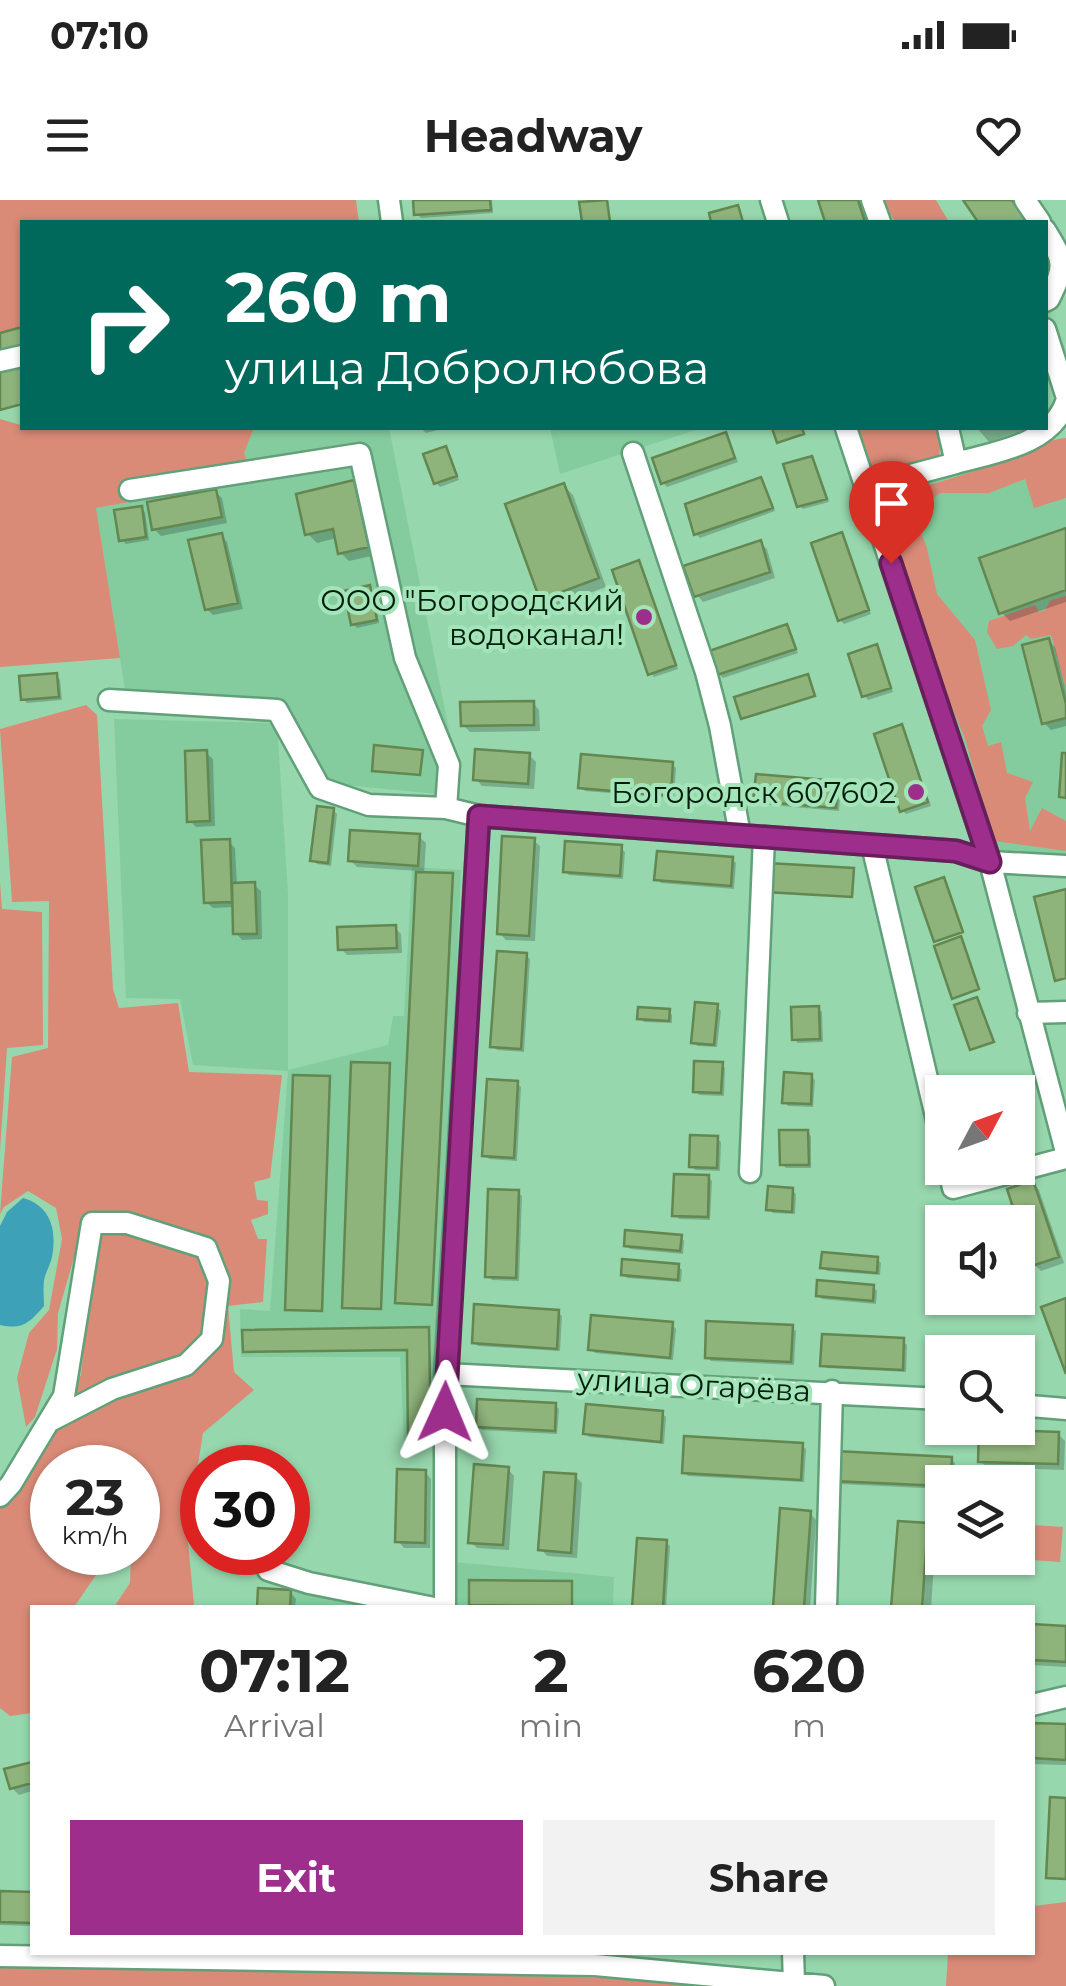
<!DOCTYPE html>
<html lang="en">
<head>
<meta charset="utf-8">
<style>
	:root { --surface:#fff; --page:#f2f2f2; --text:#222; --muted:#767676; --accent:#9e2e8c }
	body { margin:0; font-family:Montserrat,sans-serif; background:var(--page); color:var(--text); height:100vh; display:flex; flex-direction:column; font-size:38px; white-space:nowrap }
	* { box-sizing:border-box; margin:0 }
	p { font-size:32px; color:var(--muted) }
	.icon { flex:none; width:55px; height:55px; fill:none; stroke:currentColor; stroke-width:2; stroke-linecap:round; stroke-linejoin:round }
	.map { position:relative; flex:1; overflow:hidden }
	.details { position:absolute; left:30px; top:1405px; width:1005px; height:350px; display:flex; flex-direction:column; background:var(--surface); border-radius:0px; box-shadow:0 2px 8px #0004 }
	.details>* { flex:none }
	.guide { position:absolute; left:20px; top:20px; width:1028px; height:210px; border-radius:0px; box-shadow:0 2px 8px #0004; background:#00695c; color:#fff; overflow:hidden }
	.needle { width:65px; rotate:49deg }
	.tools { position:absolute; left:925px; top:875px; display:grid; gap:20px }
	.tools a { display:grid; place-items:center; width:110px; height:110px; border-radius:0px; background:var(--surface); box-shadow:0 2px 8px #0004; font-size:50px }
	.speed { position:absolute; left:30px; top:1245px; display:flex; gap:20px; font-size:50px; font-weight:700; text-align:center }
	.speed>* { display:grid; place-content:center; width:130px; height:130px; border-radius:50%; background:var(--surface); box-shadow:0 2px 8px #0004; line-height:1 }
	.speed small { font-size:25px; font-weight:400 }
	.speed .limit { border:15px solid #d22; background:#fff; color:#111 }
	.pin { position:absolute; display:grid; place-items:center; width:85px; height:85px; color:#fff; margin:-102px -42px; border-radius:50% 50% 50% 0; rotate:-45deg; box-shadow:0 0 10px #0007 }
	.pin .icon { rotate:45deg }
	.me { position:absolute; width:110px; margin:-55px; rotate:1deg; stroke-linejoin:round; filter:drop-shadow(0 0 8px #0008) }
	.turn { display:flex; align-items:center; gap:35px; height:210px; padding:0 40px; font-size:45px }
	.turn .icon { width:130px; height:130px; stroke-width:2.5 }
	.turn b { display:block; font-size:70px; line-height:85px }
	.eta { display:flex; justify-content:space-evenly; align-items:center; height:170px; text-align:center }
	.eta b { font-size:60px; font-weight:700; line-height:70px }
	.button { display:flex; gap:20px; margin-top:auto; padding:20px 40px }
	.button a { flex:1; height:115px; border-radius:0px; background:var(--accent); color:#fff; font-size:40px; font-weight:700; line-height:115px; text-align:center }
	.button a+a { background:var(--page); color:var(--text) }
	.status { display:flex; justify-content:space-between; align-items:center; height:70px; padding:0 50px; background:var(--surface); direction:ltr }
	.status svg { height:28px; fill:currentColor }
	header { display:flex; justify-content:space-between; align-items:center; height:130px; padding:0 40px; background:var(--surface); font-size:45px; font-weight:700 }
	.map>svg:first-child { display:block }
</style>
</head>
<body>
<div class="status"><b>07:10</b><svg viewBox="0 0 49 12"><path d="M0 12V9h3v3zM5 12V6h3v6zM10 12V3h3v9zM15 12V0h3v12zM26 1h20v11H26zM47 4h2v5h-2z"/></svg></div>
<header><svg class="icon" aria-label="menu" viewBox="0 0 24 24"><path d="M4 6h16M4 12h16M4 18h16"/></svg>Headway<svg class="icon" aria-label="heart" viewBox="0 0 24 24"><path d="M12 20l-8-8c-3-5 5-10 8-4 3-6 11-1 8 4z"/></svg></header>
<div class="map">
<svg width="1066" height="1786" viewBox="0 0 1066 1786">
	<rect width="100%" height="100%" fill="#97d7ad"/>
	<!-- built -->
	<path fill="#84cc9e" d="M254,228H389L451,540L458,596L324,583L285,505L126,496L96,308L252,280L244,253Z
		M550,228H702L560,274Z
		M1066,241V656H998L941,514L903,361L876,290Z
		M114,519L277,523L288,693V870L388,845L393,816H404L412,667L461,670L437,1240L404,1241L400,1157H241L240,1109L270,1111L288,871L193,865L180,799L126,798Z
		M453,1362L614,1377L613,1407L452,1408Z
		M258,1388L291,1390L386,1407L257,1408Z"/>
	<!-- green -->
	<path fill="#d98b77" d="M0,0H356L359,22H22V127L0,133Z
		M882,0H936L949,22H895Z
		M0,219L38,230L47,228H254L244,253L253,280L96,308L120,458L0,467Z
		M859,228H941L939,260L881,280L869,264Z
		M1066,238V298L1034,308L1025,279L989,293H940L913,312L927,348L937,394L975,440L991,510L982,526L988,546L1001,542L1007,573L1033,582L1025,598L1030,631L1042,608L1066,621V651L994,641L965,539L932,458L882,298C921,287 960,277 998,263C1020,255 1042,240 1066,238Z
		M1066,396V489L1051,435L1031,439L1026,435L1013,446L997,449L987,432L989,421L1035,405L1039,412L1045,410L1051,400Z
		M86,505L97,515L113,789L119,808L178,803L189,872L282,875L270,978L254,982L257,1000L268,1001V1014L251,1020L258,1039H267L263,1102L228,1106L234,1172L254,1190L203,1233L187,1332L194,1405L114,1407L130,1383L131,1353L138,1352V1268H52V1352L104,1353L96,1375L74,1407L32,1408V1513L10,1516L0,1508V1308L53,1232L81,1175L97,1028L84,1023L58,1113L57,1149L35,1217L26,1227L17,1178L29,1133L49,1110L62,1039L56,1008L28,991L4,1007L0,1014L12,857L48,848L49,701L12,702L0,529Z
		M0,682L2,709L42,712L43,845L7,848L0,951Z
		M1018,1324L1063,1327L1060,1362L1002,1358H1018Z
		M1066,1702V1786H946L948,1753L1032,1752L1033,1706Z
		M0,1764L612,1778L700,1786H0Z"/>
	<!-- water -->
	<path fill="#3da2b8" d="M23,998C51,1006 57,1030 52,1057C50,1066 45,1073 44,1081C43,1089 44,1098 44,1106C29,1123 23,1130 0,1125V1026L7,1012Z"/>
	<!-- shadow -->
	<path fill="#0003" d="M416,0H492L493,13L421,18L417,14Z
		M821,0H860L868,22H828Z
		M1045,47L1065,77L1045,90Z
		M421,228H446L426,233Z
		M977,228H1028L989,242Z
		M726,235L738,262L667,287L663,283Z
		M446,248L459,280L440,287L436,283Z
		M811,259L829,302L803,309L799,305Z
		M760,279L775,311L700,338L696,334Z
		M353,283L362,292L376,355L349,361L340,352L337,338L317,343L308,334Z
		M564,286L573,295L606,387L551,407L542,398Z
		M215,292L222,298L227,323L161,336L154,329Z
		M141,308L145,312L149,340L126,344L122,340Z
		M1066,331V402L1010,421L1001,412Z
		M841,335L871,414L844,424L840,420Z
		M221,336L227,342L243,409L213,415L207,409Z
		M760,343L767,349L775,378L703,402L697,395Z
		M639,363L678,469L654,477L651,473Z
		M369,388L373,392L379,423L357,428L353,424Z
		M787,427L798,453L723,478L719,474Z
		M1049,441L1055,447L1066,491V526L1051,530L1044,523Z
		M876,447L893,492L868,500L865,496Z
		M56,476L60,480L62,500L27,503L23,499Z
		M808,478L814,497L743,518Z
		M533,503L539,510L540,531L470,532L463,525Z
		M902,527L931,606L906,614L902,610Z
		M206,553L213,559L215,626L196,627L190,621Z
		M529,555L536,562L534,589L482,586L476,579Z
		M672,564L676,568L674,598L585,591L581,587Z
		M837,583L841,587L839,611L760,604L756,601Z
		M333,610L337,614L331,666L317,664L313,660Z
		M419,637L426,643L424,674L453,677L432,1105L398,1102L419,671L357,667L350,660Z
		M533,640L540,646L535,741L506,740L499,733Z
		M229,642L235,648L237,685H254L261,691L262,739L242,740L236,733L235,707L213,708L206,702Z
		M621,648L625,652L623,679L569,675L565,671Z
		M732,659L736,663L734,689L661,683L657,679Z
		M395,728L401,734L402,753L347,755L341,749Z
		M526,755L530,759L524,852L497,850L493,846Z
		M717,807L721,811L717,847L697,846L694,842Z
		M818,808L822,812L823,842L798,843L794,839Z
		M668,811L672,815V823L644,822L640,818Z
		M722,864L725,868L724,896L699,895L696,891Z
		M811,876L815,880L813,907L788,906L784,902Z
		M329,878L322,1112L289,1110L288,1109Z
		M517,883L521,887L517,961L489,959L485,955Z
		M807,932L811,936V968H786L782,964Z
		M717,939L721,942L720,971L695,970L691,966Z
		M961,968H982L965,973Z
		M708,977L712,981L710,1020L679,1019L675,1015Z
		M1033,983L1039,990L1064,1063L1041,1071L1034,1064Z
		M792,990L796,994L795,1014L773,1013L769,1009Z
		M518,992L522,996L519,1081L492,1080L488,1076Z
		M681,1037L684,1041L683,1054L630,1049L626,1045Z
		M877,1059L881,1063L880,1075L827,1071L823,1067Z
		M678,1066L682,1070L681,1082L627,1078L623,1074Z
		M873,1087L877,1091L876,1104L822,1099L818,1095Z
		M558,1112L562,1116L560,1151L478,1146L474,1142Z
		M672,1125L676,1129L673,1160L595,1153L591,1149Z
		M792,1128L796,1131L794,1165L711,1161L707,1157Z
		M428,1129L431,1237L411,1236L409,1150L245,1151Z
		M903,1141L907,1145L906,1172L827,1168L823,1165Z
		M945,1146L1016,1151L1023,1158L1021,1181H1018V1152H945Z
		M555,1205L559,1209L557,1234L482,1230L478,1226Z
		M662,1213L666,1217L664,1244L589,1237L586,1233Z
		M1058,1234L1065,1241L1064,1270L987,1267L980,1261Z
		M802,1245L806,1249L804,1282L688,1276L684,1272Z
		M951,1259L955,1263L954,1282H942V1289L840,1284L836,1280Z
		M508,1269L514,1276L509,1350L477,1348L471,1342Z
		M425,1272L431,1279L430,1348H404L398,1341Z
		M575,1276L582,1283L577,1358L547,1356L541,1349Z
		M810,1313L816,1320L810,1408H775Z
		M927,1325L936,1334L931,1408H894Z
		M666,1343L670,1346L666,1408H635Z
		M290,1392L296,1399L295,1408H260Z
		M1032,1426L1066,1428V1467L1032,1465Z
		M1032,1525L1066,1526V1565L1032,1564Z
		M32,1564V1591L19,1595L12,1588L8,1571Z
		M0,1694L32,1695V1726L0,1725Z"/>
	<!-- building -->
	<path fill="#8fb47b" stroke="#638750" stroke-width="2.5" d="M413,0H490L491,10L414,15Z
		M607,0L610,22H582L579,2Z
		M818,0H858L865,22H825Z
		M963,0H1012L1027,22H978Z
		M738,5L743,22H711L709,13Z
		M22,127V147L0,153V133Z
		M22,165V204L0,210V170Z
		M772,228H802L804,234L777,243Z
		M726,232L735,258L661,284L652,258Z
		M446,246L457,276L434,284L423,254Z
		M812,256L827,299L797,307L783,264Z
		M761,277L773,308L694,335L685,304Z
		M354,280L369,347L338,354L333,329L305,335L296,294Z
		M564,283L599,378L540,400L505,304Z
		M216,289L222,317L152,330L147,302Z
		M142,306L146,337L119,341L114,310Z
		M1066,328V390L999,414L979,358Z
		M842,332L869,410L838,421L811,343Z
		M222,333L238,403L205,410L188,340Z
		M761,340L770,372L694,397L683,366Z
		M639,360L676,465L648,475L612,370Z
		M370,385L377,420L351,425L344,391Z
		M787,424L796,449L717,475L709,451Z
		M1049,438L1066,504V518L1042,524L1022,445Z
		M877,444L891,488L862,497L848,454Z
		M57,473L59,497L21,500L19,476Z
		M808,474L815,496L741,519L734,497Z
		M534,501V525L461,526L460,502Z
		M902,524L928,602L900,612L874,534Z
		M374,545L423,550L420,575L372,571Z
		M475,549L530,553L528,584L473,580Z
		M207,550L210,621L187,622L185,551Z
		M1062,553H1066V598L1059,597Z
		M581,554L673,562L671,596L578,588Z
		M756,574L838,581L836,608L753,601Z
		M317,606L334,608L328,663L310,661Z
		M350,630L420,634L418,666L348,661Z
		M502,636L535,638L529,736L497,734Z
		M230,639L232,702L204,703L201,640Z
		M565,641L622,645L620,676L563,672Z
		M657,651L733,657L731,686L654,680Z
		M767,663L854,668L852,697L766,692Z
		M416,672L453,673L432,1105L395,1103Z
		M944,677L963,732L934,742L915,687Z
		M255,682L257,734H233L232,683Z
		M1066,689V778L1055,781L1034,697Z
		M396,725L397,748L338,750L337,727Z
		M961,736L979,789L952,799L934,746Z
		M497,751L527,753L521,849L490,847Z
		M977,797L994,842L970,850L954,805Z
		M695,802L718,804L714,845L691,843Z
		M819,806L820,839L792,840L791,807Z
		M638,807L670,809L669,821L637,819Z
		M694,861L723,862L721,893L693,892Z
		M351,862L390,863L381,1109L342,1108Z
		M784,872L812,874L811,904L782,903Z
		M293,875L330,876L322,1111L285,1110Z
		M487,879L518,881L514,958L482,956Z
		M963,882L966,892H942V910L937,890Z
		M779,930H808L809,965H780Z
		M690,935L718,936L717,968L689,967Z
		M674,974L709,975L708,1017L672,1016Z
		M1033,980L1059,1057L1032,1066L1007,989Z
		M768,986L793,988L792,1012L766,1010Z
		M488,989L519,990L516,1078L485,1077Z
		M625,1030L682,1035L680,1051L624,1046Z
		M822,1052L878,1057L877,1073L820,1068Z
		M622,1059L679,1064L678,1080L621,1075Z
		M817,1080L874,1085L873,1101L816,1096Z
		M1066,1098V1174L1041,1107Z
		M474,1104L559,1110L557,1149L472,1143Z
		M591,1115L673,1122L670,1158L588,1150Z
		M706,1121L793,1125L791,1162L705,1158Z
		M429,1127L431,1237H408L407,1150L243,1152L242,1130Z
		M822,1134L904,1138L903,1170L820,1166Z
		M943,1144L1018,1149L1017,1152H942L941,1170Z
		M477,1199L556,1203L555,1231L476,1227Z
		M586,1204L663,1211L661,1242L583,1234Z
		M979,1229L1059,1232L1058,1264L978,1262Z
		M684,1236L803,1243L801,1280L682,1273Z
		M835,1251L952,1257L951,1282H942V1286L834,1281Z
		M474,1264L509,1267L503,1345L468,1343Z
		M397,1269L426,1270L425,1343L395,1342Z
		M544,1272L576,1274L571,1353L538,1350Z
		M780,1308L811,1311L804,1408H773Z
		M898,1321L928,1323L922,1408H891Z
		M637,1338L667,1340L663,1408H632Z
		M469,1380L572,1381V1406L469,1405Z
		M258,1388L291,1390L290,1408H257Z
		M1032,1424L1066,1426V1462L1032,1460Z
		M1032,1523L1066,1524V1560L1032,1558Z
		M32,1562V1583L10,1589L4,1569Z
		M1050,1597L1066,1598V1679L1046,1678Z
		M0,1691L32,1692V1723L0,1722Z"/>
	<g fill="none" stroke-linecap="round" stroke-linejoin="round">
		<!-- minor casing -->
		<g stroke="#61a078" stroke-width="25">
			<path id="minor" d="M389,0L392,22
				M771,0L778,22
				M872,0L880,22
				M1025,0L1040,22
				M1045,30C1065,62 1065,66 1049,99L1045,101
				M1045,129L1066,195
				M0,161L22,156
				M846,228L990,662L1066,952
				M948,228L956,263C995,252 1051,245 1066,202
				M633,253L706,472L720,526L740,635
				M866,287L956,263
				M130,290L360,254L405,458L449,565L446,608
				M109,500L277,510L320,588L369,605L446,608L479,616L956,651L990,662L1066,666
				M872,645L942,942
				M1028,813L1066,812
				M949,968L953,988L1066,958
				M750,972L764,637
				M445,1174L942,1199
				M1018,1205L1066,1209
				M0,1296L11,1284L64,1196L92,1023H127L206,1048L219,1081L212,1139L186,1165L112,1189L50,1221
				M268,1370L309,1383L434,1408
				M445,1408V1174L479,616
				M826,1408L832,1191
				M1032,1505L1066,1497
				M793,1752L794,1783
				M0,1756L595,1765L824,1786"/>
		</g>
		<!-- minor -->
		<use href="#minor" stroke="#fff" stroke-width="20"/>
	</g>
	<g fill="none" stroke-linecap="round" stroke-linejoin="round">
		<!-- route casing -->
		<g stroke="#671e5b" stroke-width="25">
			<path id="route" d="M445,1212L479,616L956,651L990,662L891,363"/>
		</g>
		<!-- route -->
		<use href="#route" stroke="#9e2e8c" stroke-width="18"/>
	</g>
	<!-- markers -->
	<g fill="#9e2e8c" stroke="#a3e5b9" stroke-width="4">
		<circle cx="644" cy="417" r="10"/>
		<circle cx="916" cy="592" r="10"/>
	</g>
	<g text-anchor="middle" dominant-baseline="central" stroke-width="8" stroke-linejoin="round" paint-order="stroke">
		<!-- poi labels -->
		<g font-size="30" fill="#031d0e" stroke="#a3e5b9" text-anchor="end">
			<text x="624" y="400">ООО "Богородский<tspan x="624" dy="34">водоканал!</tspan></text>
			<text x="896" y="592">Богородск 607602</text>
		</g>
		<!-- street labels -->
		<g font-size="30" fill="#031d0e" stroke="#a3e5b9">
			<text transform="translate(694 1185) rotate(3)">улица Огарёва</text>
		</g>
	</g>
</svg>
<div class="tools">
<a><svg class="needle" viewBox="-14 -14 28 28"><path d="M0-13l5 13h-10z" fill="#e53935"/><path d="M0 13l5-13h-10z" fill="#767676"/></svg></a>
<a><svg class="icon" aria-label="sound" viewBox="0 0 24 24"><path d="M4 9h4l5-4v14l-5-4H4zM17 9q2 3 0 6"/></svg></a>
<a><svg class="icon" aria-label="search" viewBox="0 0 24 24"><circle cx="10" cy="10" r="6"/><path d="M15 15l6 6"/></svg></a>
<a><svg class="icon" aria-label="layers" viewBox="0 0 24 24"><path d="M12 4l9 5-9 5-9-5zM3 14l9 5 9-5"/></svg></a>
</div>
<div class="speed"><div>23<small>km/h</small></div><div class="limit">30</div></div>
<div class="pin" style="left:891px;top:363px;background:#d93025"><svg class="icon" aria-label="arrive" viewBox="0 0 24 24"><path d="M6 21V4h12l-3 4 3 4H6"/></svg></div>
<svg class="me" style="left:445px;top:1212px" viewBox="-20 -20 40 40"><path d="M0-17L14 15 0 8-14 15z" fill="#9e2e8c" stroke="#fff" stroke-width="4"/></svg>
<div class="guide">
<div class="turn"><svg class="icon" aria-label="right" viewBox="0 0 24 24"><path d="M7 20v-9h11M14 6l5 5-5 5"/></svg><div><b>260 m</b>улица Добролюбова</div></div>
</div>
<section class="details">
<div class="eta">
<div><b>07:12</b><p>Arrival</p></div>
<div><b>2</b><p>min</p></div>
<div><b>620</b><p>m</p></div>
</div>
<div class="button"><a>Exit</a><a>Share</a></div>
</section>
</div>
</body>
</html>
